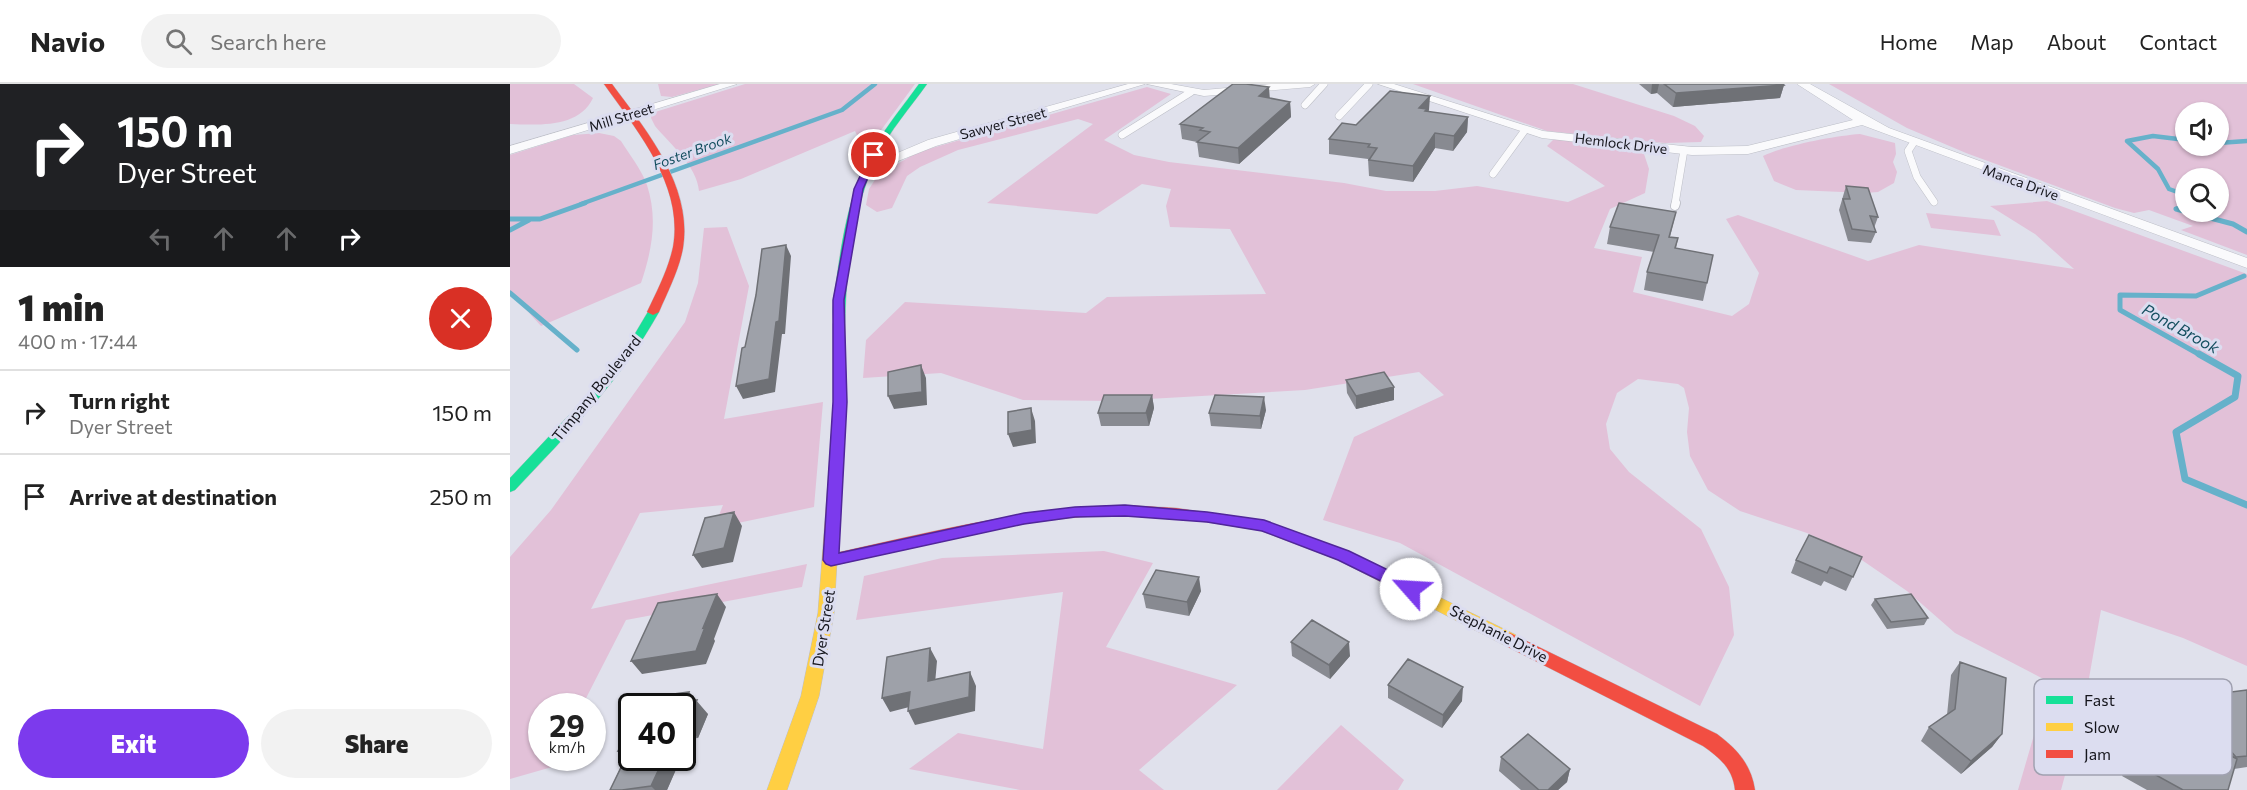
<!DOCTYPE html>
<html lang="en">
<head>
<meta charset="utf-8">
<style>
	:root { --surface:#fff; --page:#f2f2f2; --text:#222; --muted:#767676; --line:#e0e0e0; --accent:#7c3aed }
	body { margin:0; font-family:Commissioner,sans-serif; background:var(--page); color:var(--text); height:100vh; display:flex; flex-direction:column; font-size:22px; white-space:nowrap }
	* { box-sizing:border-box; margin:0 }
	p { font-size:20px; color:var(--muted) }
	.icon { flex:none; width:33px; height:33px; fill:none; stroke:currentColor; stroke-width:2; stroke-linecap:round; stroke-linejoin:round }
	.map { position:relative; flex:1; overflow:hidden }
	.panel { display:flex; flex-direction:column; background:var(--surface); width:510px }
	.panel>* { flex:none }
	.hud { background:#202124; color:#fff; overflow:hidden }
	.tools { position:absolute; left:1665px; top:18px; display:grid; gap:12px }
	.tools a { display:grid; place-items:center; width:54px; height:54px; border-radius:50%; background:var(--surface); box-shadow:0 2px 4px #0004; font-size:30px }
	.speed { position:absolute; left:18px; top:609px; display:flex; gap:12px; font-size:30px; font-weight:700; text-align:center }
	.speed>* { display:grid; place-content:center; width:78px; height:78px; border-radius:50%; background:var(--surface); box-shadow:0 2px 4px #0004; line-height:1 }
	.speed small { font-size:15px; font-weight:400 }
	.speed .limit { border:3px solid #111; border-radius:9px; background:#fff; color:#111 }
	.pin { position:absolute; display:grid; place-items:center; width:51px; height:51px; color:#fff; margin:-26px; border:3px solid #fff; border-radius:50%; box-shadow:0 2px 6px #0007 }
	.me { position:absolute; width:66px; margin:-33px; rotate:296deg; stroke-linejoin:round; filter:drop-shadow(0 0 4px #0008) }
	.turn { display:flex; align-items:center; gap:21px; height:126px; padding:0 18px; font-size:27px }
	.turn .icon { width:78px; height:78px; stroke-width:2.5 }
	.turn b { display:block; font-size:42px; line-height:51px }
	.lanes { display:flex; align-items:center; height:57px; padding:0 18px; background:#0003; justify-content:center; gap:30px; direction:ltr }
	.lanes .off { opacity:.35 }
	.round { display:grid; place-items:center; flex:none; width:63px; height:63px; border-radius:32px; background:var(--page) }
	.headline { display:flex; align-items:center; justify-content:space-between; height:102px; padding:0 18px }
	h1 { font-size:36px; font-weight:800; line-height:45px }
	.button { display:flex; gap:12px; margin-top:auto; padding:12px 18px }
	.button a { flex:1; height:69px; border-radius:36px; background:var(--accent); color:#fff; font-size:24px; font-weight:800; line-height:69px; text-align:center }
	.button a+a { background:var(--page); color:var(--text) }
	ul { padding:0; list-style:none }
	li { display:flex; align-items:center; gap:18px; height:84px; padding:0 18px; border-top:2px solid var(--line) }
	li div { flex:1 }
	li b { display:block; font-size:22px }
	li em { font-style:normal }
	header { display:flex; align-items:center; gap:36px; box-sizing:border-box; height:84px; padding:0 30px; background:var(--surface); border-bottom:2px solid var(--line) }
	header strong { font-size:28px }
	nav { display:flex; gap:33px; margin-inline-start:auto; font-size:21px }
	.search { width:420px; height:54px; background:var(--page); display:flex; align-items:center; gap:15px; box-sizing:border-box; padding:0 21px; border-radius:33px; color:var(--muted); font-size:22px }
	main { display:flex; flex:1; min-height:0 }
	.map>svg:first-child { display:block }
</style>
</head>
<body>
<header>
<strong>Navio</strong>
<div class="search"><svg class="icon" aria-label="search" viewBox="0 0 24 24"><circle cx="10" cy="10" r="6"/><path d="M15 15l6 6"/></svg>Search here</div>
<nav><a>Home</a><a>Map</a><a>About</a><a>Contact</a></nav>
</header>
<main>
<section class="panel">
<div class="hud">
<div class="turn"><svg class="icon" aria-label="right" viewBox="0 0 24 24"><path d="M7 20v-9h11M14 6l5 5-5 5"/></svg><div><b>150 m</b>Dyer Street</div></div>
<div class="lanes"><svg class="icon off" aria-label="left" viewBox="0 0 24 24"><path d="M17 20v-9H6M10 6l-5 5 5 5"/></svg><svg class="icon off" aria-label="ahead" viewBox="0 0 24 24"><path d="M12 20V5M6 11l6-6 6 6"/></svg><svg class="icon off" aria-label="ahead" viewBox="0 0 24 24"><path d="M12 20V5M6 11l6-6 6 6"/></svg><svg class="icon" aria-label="right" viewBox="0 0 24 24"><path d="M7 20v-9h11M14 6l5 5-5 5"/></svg></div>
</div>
<div class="headline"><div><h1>1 min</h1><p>400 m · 17:44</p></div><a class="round" style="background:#d93025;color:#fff"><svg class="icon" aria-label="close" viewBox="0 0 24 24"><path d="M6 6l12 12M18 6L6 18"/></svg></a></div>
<ul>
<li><svg class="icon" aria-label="right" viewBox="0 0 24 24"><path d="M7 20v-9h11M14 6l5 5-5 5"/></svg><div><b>Turn right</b><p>Dyer Street</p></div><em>150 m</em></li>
<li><svg class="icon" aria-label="arrive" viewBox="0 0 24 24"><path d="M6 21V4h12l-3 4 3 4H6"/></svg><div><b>Arrive at destination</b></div><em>250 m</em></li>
</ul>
<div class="button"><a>Exit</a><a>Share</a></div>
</section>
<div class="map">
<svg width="1737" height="706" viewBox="0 0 1737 706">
	<rect width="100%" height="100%" fill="#e0e1ec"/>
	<!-- green -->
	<path fill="#e2c1d8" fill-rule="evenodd" d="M0,0H64L83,14C69,44 29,41 0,40Z
		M148,0H210L162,13L151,12Z
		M235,0H405L355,68L345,47L231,95L189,107C187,82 160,60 145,42L141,34L142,29Z
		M903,0H1063L1164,32L1185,42L1194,52L1191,58L1155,59L1037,47Z
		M1319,0H1737V171L1671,146L1683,142L1639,126L1624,129L1605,124L1456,69L1397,44ZM1676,28H1708V62H1676ZM1676,94H1708V128H1676Z
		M637,3L661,10L594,56L624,71L659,78L834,99L876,107H925L967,102L1058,118L1095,102L1037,62L1045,54L1134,70L1139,85L1135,109L1100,125L1084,164L1132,173L1123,208L1222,232L1239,220L1249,189L1216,135L1228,131L1358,177L1409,161L1564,185L1525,150L1480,122L1537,117L1737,190V582L1673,554L1591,526L1575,617L1551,706H1508L1531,627L1543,600L1445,549L1397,507L1343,470L1297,449L1230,427L1198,406L1180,372L1177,348L1179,324L1174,304L1168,300L1128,295L1107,309L1096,340L1100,365L1119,388L1191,445L1219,503L1224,551L1190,622L890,459L813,436L844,353L934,311L909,288L795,306L603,317L513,316L431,289L353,294L356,256L395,218L576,229L597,213L756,210L720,145L660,143L656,122L661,105L632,100L587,130L477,119L583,40L568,35L448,66L410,83L397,92L382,124L367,128L356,121L359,105L368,91L408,68Z
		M89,49L104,52L111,57C119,70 132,86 137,101C148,135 142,166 131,199L31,242L0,208V71L63,51Z
		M1350,50L1385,59L1386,70L1383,78L1387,88L1384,99L1368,108L1355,109L1286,106L1264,97L1253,72C1276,61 1324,52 1350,50Z
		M1416,129L1484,136L1491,152L1421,144Z
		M217,143L239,202L214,335L313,318L304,423L204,444L213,421L130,429L81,525L297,480L292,503L116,536L72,622H32V674H47L42,683L0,695V473L41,426L175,238L188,199L194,144Z
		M594,467L643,479L596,563L727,601L629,686L654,706H510L399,685L448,649L533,665L553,508L346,536L354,492L432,474Z
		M831,641L894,696L888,706H767Z"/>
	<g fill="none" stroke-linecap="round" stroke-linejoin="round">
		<!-- stream-far2 -->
		<path stroke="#66b1ca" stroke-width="4.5" d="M1676,56L1643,52L1617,57L1648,85L1659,105L1676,111
			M1708,59L1737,57
			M71,120L332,26L365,0"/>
		<!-- stream-far1 -->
		<path stroke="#66b1ca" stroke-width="5" d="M1676,122L1666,125L1723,140L1737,148
			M0,135H30L75,119
			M0,146L19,136
			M0,209L67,266
			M1692,272L1610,226V211L1686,212L1734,192"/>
		<!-- stream -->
		<path stroke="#66b1ca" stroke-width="7" d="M1689,270L1728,292L1725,313L1666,348L1675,395L1737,421"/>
		<!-- lane-far1 casing -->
		<g stroke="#bdbfc7" stroke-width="8">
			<path id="lane-far1" d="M795,21L814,0
				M829,32L859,0
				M612,51L681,8
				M1404,58L1398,67L1407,93L1424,118
				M983,90L1015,46
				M1165,120L1174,66"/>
		</g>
		<!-- lane casing -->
		<g stroke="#bdbfc7" stroke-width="10">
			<path id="lane" d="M1165,122L1166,119"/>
		</g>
		<!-- street casing -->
		<g stroke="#bdbfc7" stroke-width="1">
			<path id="street" d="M210,0H227L0,70V62Z
				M618,0H635L426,62L363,87H353L352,84L418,56Z
				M637,0H661L694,6L761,0H805L800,3L694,12Z
				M868,0H884L1033,47L1182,63L1237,62L1343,36L1287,0H1300L1379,44L1737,174V184L1352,41L1238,70L1182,71L1032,54Z"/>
		</g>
		<!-- fast casing -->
		<g stroke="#bdbfc7" stroke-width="1">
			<path id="fast" d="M409,0H417C400,24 380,46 367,73C343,124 336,184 335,240L333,242H325C320,229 325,207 327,192C333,149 341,102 364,64C377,41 394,21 409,0Z
				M143,225L149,228C111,296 58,350 5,406L0,408V394L92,296L123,253L139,226Z"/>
		</g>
		<!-- slow casing -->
		<g stroke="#bdbfc7" stroke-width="1">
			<path id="slow" d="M329,237L335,240L336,318L324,529L309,612L277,706H257L291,612L308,529L324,318L323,240Z
				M754,437L838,468L1006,551L1008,556L1006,561L1000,563L994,561L828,476L749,446L747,442L749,438Z"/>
		</g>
		<!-- jam casing -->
		<g stroke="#bdbfc7" stroke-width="1">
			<path id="jam" d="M94,0H102C136,46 183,102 173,164C169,186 158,207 149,228L143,231L137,228C147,207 158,186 163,163C174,101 127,47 94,0Z
				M613,421L666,424L754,437L759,438L761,442L759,446L754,447C708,440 661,431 613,431C514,432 417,460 321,482L315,480L313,476L315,472L321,470C418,449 513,424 613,421Z
				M1000,549L1207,650C1227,665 1241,680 1245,706H1225C1223,685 1210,674 1193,662L994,561L992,556L994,551Z"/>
		</g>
		<!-- lane-far1 -->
		<use href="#lane-far1" stroke="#fafafc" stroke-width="7"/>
		<!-- lane -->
		<use href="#lane" stroke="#fafafc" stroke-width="8"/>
		<!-- street -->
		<use href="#street" fill="#fafafc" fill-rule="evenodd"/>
		<!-- fast -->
		<use href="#fast" fill="#16e098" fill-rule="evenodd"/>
		<!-- slow -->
		<use href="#slow" fill="#ffcf43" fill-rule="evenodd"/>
		<!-- jam -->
		<use href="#jam" fill="#f24e42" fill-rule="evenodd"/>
	</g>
	<!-- wall -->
	<path fill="#888a91" d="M1129,0H1273L1274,1L1270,14L1163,23L1147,9L1141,10Z
		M760,14L780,18L781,33L729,80L689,73L687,58L672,55L670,40Z
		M919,26L918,28L958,33L957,48L943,67L925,64L903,98L859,92L858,75L819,70V55L846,41Z
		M1336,102L1368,133L1364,144L1366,148L1361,159L1338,157L1329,126Z
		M1166,128L1160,153L1168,154L1166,164L1197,199L1193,217L1134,206L1137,188L1144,168L1097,160L1100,143Z
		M836,296L884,316L846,325L837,309Z
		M642,311L644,324L639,342H591L588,329Z
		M756,326L751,345L701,342L699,329Z
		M1352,473L1336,507L1314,497L1311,502L1281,489L1286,476Z
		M691,507L679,532L636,524L633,510Z
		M1365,515L1418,534L1414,541L1377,545L1361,521Z
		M781,558L840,572L820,595L782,572Z
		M1450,578L1492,650L1482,663L1451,690L1411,657L1419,643L1437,631L1441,591Z
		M878,601L952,617L932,644L878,614Z
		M1737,606V683L1724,685L1718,706H1637L1612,692L1632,645L1644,631L1682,651L1661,627L1673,614Z
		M172,622L198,630L188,654L179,655L172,670Z
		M122,640L171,674L157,706H100L115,674L108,667Z
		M991,673L1060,685L1057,698L1048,706H1011L989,687Z"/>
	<!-- shaded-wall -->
	<path fill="#6f7176" d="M1142,0H1149L1147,9L1141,10Z
		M1274,1L1270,14L1163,23L1166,9Z
		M759,3L760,17L749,12Z
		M920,12L919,26L917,29L909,24Z
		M780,18L781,33L729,80L728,64Z
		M958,33L957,48L943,67L944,52Z
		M925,49V64L903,98V82Z
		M276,161L281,172L275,250H272L265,308L233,315L226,302Z
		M411,281L416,294L417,321L384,325L378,312Z
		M884,303V316L846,325V312Z
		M642,311L644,324L639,342L636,329Z
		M754,313L756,326L751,345L750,332Z
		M521,324L525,337L526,359L503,363L498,350Z
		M224,428L232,442L223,478L192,484L183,471Z
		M689,493L691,507L679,532L677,518Z
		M207,510L216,523L204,555L205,557L196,580L132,590L121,577L193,544Z
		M839,558L840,572L820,595L819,581Z
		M420,564L427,577L424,611L418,597Z
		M460,588L466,602L465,627L405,641L398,627Z
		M953,603L952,617L932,644L933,631Z
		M179,608L198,630L188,654L177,640L174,618Z
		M400,608L407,621L380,628L372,614Z
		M172,647L179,655L172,670Z
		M1492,650L1482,663L1451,690L1461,677Z
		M154,674H171L157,706H145L141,702Z
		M1060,685L1057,698L1048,706H1038Z"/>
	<!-- building -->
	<path fill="#9ea1a9" stroke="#6f7176" stroke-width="1.5" d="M723,0H736L759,3L749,12L780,18L728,64L687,58L700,48L690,46L693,44L670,40Z
		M1154,0H1273L1274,1L1166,9Z
		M880,7L920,12L909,24L917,25L915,27L958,33L944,52L925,49L903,82L859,76L867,64L858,63L860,60L819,55L832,39L846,41Z
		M1336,102L1358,104L1368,133L1360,132L1366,148L1342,145L1333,115H1340Z
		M1109,119L1166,128L1159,153L1168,154L1165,164L1203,171L1197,199L1137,188L1149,151L1100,143Z
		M276,161L269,237L266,238L259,295L226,302L232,264L235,263L246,211L252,165Z
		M411,281L412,308L378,312V288Z
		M874,288L884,303L846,312L836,296Z
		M594,311H642L636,329H588Z
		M705,311L754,313L750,332L699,329Z
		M521,324L522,346L498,350V328Z
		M224,428L214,464L183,471L195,434Z
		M1299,451L1352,473L1343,493L1320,483L1317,489L1286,476Z
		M646,486L689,493L677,518L633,510Z
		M207,510L193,544L195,543L186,567L121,577L148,519Z
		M1401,510L1418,534L1381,538L1365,515Z
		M802,536L839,558L819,581L781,558Z
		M420,564L418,597L460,588L459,613L398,627L400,608L372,614L377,573Z
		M898,575L953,603L933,631L878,601Z
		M1450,578L1496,594L1492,650L1461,677L1419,643L1445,625Z
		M1737,606V672L1726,673L1673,614Z
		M179,608L174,618L187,616L177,640L172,641V622H130L134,614Z
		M1644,631L1727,675L1718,706H1673L1624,679Z
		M122,640V674H154L141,702L112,706H100L120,665L108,667Z
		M1018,650L1060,685L1038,706H1029L991,673Z"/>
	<!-- route -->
	<path fill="#7c3aed" stroke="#51269a" stroke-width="1.5" d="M361,69L368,71L353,105L334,216L337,318L329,469L514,429L565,423L615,421L697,428L754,436L839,467L907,500L909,505L907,509H895L828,476L752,447L697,438L615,432L565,433L514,440L321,482L316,480L313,476L323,318V216L344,105Z"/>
	<g text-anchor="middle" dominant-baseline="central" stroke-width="6" stroke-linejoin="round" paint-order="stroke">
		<!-- far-street labels -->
		<g font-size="14" fill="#15151c" stroke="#dcddf0">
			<text transform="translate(111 33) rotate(-17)">Mill Street</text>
			<text transform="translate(493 39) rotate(-15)">Sawyer Street</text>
			<text transform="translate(1111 59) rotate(7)">Hemlock Drive</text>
			<text transform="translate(1511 98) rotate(20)">Manca Drive</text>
		</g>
		<!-- far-water labels -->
		<g font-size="14" font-style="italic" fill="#144e5f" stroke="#dcddf0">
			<text transform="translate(182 67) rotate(-20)">Foster Brook</text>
		</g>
		<!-- street labels -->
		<g font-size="15" fill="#15151c" stroke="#dcddf0">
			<text transform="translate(86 304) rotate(-51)">Timpany Boulevard</text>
			<text transform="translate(313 544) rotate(-81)">Dyer Street</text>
			<text transform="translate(989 549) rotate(27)">Stephanie Drive</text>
		</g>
		<!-- water labels -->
		<g font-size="16" font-style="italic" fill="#144e5f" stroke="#dcddf0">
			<text transform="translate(1671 244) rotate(29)">Pond Brook</text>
		</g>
	</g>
	<!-- legend -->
	<rect x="1524" y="595" width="198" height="96" rx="9" fill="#dcddf0" stroke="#a0a1b0" stroke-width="1.5"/>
	<rect x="1536" y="612" width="27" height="8" fill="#16e098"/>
	<rect x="1536" y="639" width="27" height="8" fill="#ffcf43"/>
	<rect x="1536" y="666" width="27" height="8" fill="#f24e42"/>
	<g font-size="16" fill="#15151c">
		<text x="1574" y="622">Fast</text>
		<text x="1574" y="649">Slow</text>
		<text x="1574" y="676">Jam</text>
	</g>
</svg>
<div class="tools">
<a><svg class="icon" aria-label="sound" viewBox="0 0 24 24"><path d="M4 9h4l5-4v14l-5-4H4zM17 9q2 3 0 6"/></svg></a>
<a><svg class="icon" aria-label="search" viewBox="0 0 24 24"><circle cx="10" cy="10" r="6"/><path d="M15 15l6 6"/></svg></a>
</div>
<div class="speed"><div>29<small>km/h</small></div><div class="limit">40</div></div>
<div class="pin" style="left:364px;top:71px;background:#d93025"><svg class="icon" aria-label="arrive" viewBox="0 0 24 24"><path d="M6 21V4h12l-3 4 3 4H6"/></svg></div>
<svg class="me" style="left:901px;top:505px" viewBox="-20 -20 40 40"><circle r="19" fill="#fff"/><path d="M0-13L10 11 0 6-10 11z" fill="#7c3aed"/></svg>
</div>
</main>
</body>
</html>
